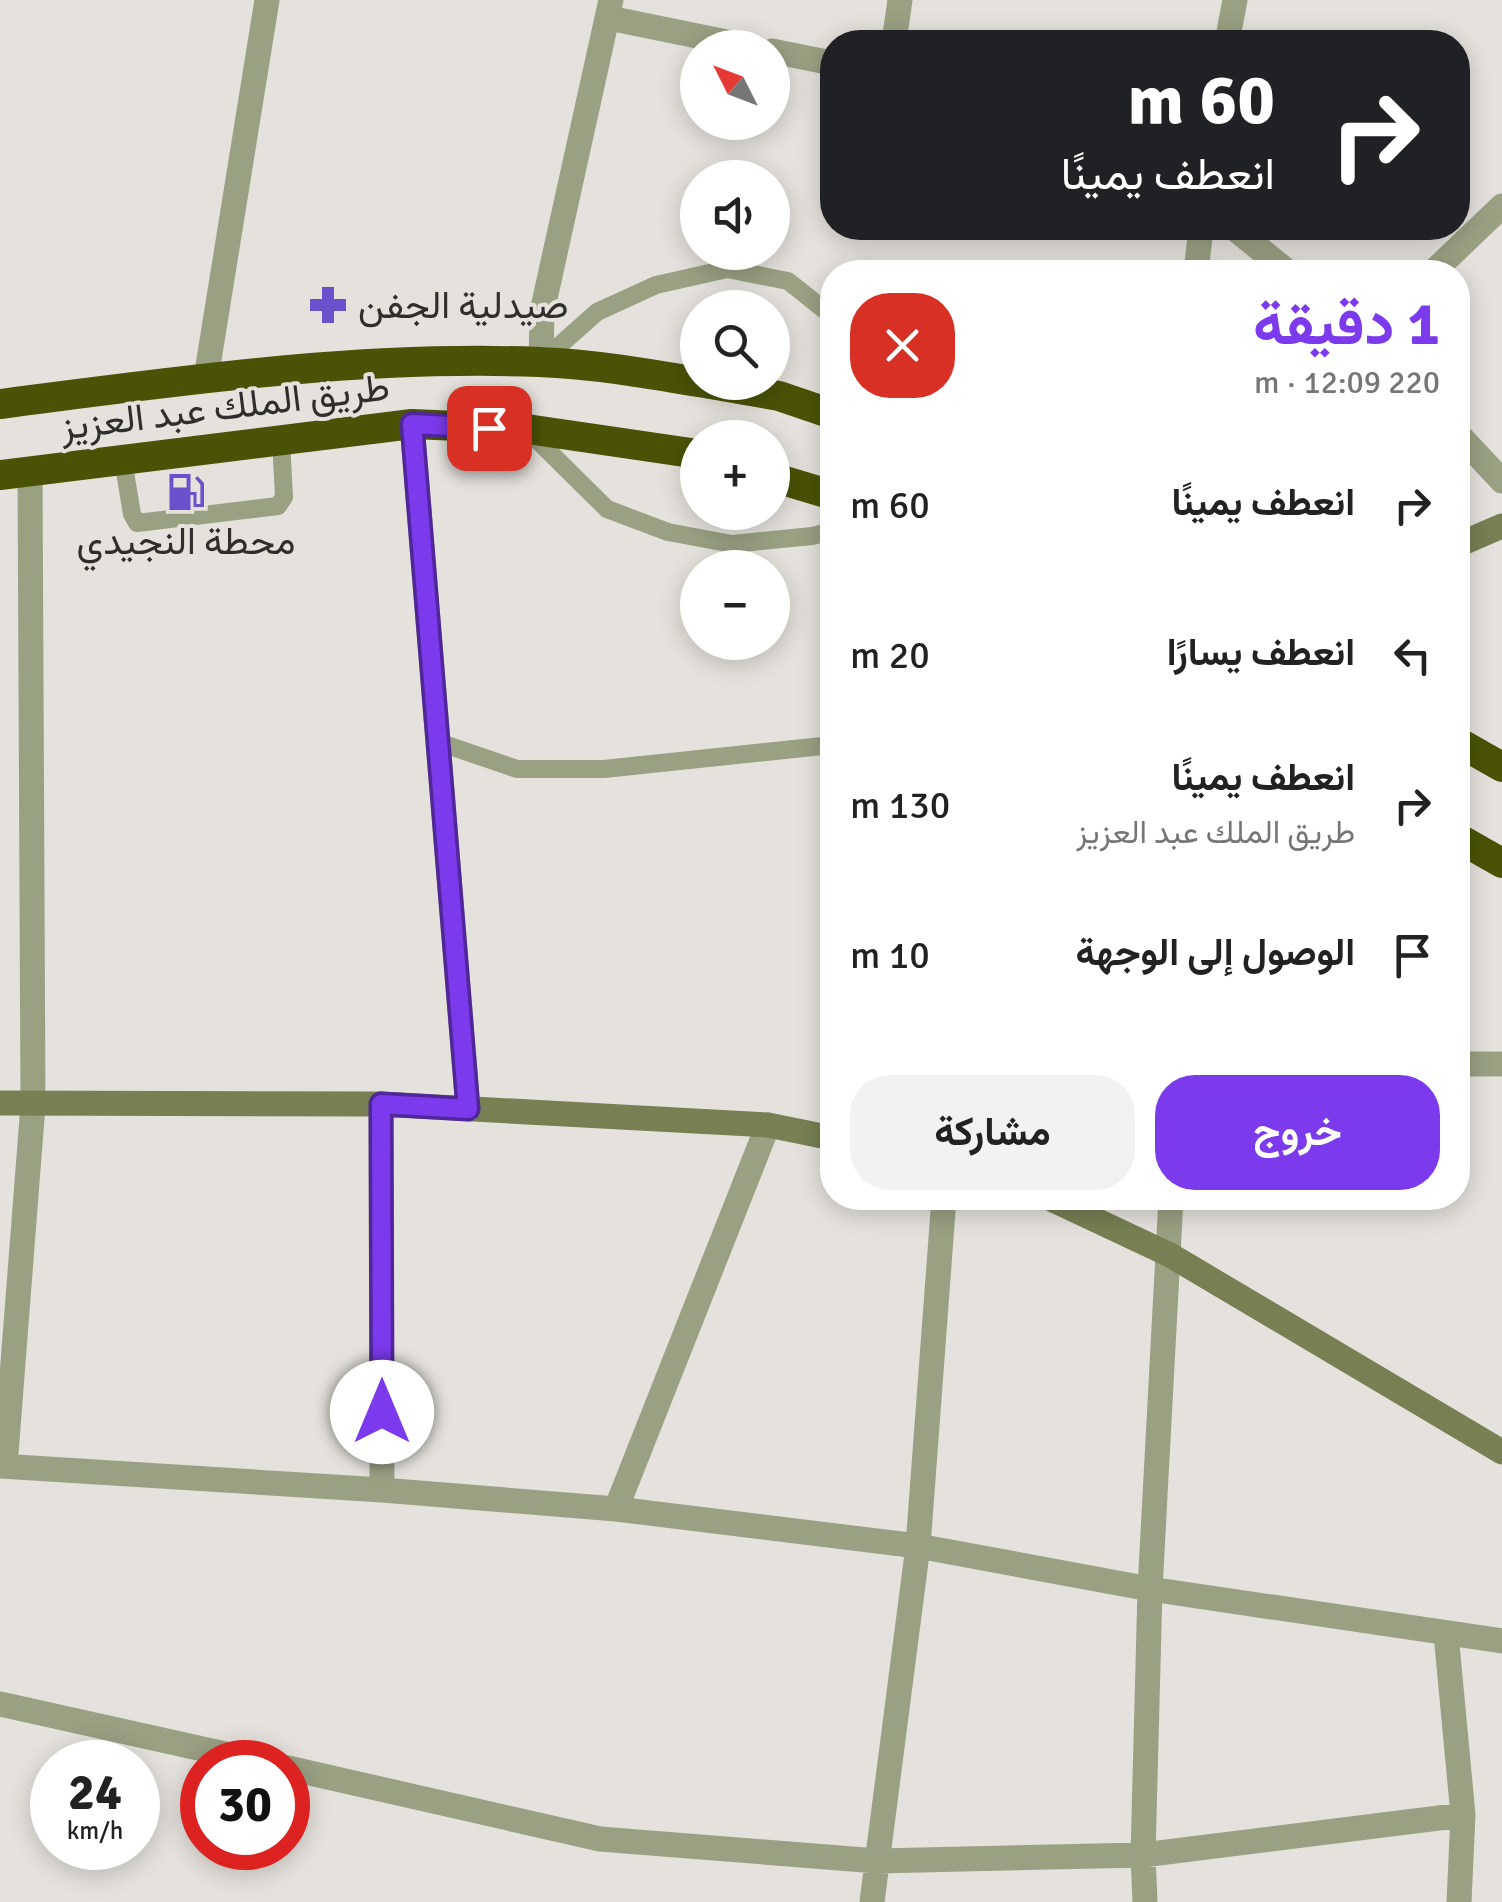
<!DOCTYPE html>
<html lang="ar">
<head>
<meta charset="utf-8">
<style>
	:root { --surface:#fff; --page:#f2f2f2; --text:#222; --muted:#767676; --accent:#7c3aed }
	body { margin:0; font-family:Signika,Vazirmatn,sans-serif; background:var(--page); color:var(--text); direction:rtl; height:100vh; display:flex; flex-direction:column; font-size:38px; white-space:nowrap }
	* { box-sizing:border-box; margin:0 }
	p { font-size:32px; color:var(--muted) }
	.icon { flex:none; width:55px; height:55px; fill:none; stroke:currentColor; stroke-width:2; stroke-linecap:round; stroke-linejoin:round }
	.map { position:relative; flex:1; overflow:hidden; direction:ltr }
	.panel { position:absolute; left:820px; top:260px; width:650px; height:950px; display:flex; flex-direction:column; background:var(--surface); border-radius:40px; box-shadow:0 5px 25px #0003; direction:rtl }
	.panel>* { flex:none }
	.guide { position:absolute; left:820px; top:30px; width:650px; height:210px; border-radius:40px; box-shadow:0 5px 25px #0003; direction:rtl; background:#202124; color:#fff; overflow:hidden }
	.needle { width:65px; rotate:312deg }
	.fabs { position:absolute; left:680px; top:30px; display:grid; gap:20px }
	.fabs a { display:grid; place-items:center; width:110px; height:110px; border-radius:50%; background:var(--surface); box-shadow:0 5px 25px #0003; font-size:50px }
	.speed { position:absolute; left:30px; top:1740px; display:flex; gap:20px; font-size:50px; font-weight:700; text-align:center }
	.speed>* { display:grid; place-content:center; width:130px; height:130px; border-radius:50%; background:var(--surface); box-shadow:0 5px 25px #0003; line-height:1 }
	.speed small { font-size:25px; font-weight:400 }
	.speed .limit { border:15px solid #d22; background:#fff; color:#111 }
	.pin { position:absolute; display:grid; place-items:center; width:85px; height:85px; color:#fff; margin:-42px; border-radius:20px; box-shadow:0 5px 15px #0006 }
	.me { position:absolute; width:110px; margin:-55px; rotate:0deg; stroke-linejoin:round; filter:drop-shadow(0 0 8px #0008) }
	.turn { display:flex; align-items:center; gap:35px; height:210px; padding:0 30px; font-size:45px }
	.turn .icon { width:130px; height:130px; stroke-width:2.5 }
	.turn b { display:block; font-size:70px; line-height:85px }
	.round { display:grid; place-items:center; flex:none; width:105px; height:105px; border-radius:40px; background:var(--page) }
	.summary { display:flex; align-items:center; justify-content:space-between; height:170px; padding:0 30px }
	h1 { font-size:60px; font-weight:700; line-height:75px; color:var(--accent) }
	.primary-button { display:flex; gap:20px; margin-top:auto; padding:20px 30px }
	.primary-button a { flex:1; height:115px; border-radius:40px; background:var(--accent); color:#fff; font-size:40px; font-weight:700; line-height:115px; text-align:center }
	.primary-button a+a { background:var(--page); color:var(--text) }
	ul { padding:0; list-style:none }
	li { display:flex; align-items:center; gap:30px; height:150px; padding:0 30px }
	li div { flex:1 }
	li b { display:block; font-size:38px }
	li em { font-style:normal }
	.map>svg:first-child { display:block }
</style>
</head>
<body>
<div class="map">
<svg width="1502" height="1902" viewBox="0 0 1502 1902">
	<rect width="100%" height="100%" fill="#e5e2dd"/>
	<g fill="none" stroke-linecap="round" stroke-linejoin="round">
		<!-- lane -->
		<path stroke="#9aa082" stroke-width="18" d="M541,362L597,312L656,285L727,269L788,281L832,316
			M527,430L607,509L668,532L732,544L812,536L832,531
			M123,460L132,514L137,523L278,506L284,497L281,440
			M438,742L517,769H604L832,745"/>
		<!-- street -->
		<path stroke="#9aa082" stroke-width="25" d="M609,18L756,48
			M894,42L900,0
			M1227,42L1235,0
			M772,51L832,63
			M1234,228L1288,272
			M1196,272L1201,228
			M1433,272L1502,206
			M541,362L542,312L611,0
			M206,378L267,0
			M412,424L468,1109
			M1458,434L1502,481
			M1458,1064H1502
			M381,1104L382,1490
			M0,1466L382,1490L616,1509L918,1546L1150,1589L1502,1641
			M5,1466L33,1105L30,471
			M616,1509L768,1125
			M1446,1634L1463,1815L1459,1902
			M0,1704L261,1762
			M288,1768L600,1839L877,1861L1143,1855L1463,1815
			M872,1902L918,1546L944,1198
			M1145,1902L1143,1855L1150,1589L1171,1198"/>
		<!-- secondary -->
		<path stroke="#777f53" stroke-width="25" d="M1458,545L1502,526
			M0,1103L381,1104L768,1125L832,1138
			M1049,1198L1170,1255L1502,1452"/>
		<!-- highway -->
		<path stroke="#4a5305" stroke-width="30" d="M699,382L779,396L832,414
			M0,404C178,381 359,355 539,362C592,364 645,373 698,382
			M0,475L412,424L527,429L698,454
			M772,477L832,495
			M1458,742L1502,767
			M1458,838L1502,863"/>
	</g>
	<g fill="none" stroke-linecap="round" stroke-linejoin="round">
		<!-- route casing -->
		<g stroke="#51269a" stroke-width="25">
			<path id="route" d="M382,1412L381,1104L468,1109L412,424L489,428"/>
		</g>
		<!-- route -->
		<use href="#route" stroke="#7c3aed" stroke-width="18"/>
	</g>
	<!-- icons -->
	<defs>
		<g id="pharmacy-bare" transform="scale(3)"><path d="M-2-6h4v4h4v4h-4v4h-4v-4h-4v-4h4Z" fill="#6952cc" stroke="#e5e2dd" stroke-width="2.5" paint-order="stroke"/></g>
		<g id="fuel-bare" transform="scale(3)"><path d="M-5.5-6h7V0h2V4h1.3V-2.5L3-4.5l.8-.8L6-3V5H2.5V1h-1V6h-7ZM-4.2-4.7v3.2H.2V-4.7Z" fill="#6952cc" stroke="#e5e2dd" stroke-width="2.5" paint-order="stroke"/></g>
	</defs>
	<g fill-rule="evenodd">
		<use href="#pharmacy-bare" x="328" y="305"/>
		<use href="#fuel-bare" x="186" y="492"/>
	</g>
	<g text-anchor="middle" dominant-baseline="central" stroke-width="8" stroke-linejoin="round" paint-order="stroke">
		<!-- poi labels -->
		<g font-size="38" fill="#2f2e2c" stroke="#e5e2dd" text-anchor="start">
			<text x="358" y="305">صيدلية الجفن</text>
			<text x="186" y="541" text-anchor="middle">محطة النجيدي</text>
		</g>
		<!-- street labels -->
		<g font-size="38" fill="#2f2e2c" stroke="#e5e2dd">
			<text transform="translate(225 407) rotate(-7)">طريق الملك عبد العزيز</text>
		</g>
	</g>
</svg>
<div class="fabs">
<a><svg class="needle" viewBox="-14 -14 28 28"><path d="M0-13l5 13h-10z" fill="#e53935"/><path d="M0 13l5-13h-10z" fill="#767676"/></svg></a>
<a><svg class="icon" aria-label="sound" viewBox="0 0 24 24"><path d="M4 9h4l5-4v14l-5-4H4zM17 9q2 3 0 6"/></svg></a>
<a><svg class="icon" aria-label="search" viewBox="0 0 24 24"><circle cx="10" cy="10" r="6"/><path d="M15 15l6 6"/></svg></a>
<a>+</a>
<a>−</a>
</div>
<div class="speed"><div>24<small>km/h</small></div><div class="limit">30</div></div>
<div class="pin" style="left:489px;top:428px;background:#d93025"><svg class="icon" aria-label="arrive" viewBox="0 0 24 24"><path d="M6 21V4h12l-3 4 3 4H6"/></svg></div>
<svg class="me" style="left:382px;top:1412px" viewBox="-20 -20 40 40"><circle r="19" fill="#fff"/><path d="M0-13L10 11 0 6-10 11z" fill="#7c3aed"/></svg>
<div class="guide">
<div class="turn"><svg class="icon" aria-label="right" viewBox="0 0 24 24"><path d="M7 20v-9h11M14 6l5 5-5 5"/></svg><div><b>60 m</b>انعطف يمينًا</div></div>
</div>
<section class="panel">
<div class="summary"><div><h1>1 دقيقة</h1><p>220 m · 12:09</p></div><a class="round" style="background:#d93025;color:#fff"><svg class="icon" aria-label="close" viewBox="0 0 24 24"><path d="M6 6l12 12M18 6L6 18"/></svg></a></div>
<ul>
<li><svg class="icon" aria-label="right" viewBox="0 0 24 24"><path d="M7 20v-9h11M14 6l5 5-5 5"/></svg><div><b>انعطف يمينًا</b></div><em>60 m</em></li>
<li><svg class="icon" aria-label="left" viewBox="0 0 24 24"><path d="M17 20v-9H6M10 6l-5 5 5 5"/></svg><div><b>انعطف يسارًا</b></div><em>20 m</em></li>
<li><svg class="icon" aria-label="right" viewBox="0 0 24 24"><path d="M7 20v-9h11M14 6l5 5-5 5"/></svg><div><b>انعطف يمينًا</b><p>طريق الملك عبد العزيز</p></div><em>130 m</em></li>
<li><svg class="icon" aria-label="arrive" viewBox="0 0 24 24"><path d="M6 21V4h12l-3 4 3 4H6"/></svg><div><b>الوصول إلى الوجهة</b></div><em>10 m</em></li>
</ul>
<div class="primary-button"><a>خروج</a><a>مشاركة</a></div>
</section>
</div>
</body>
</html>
